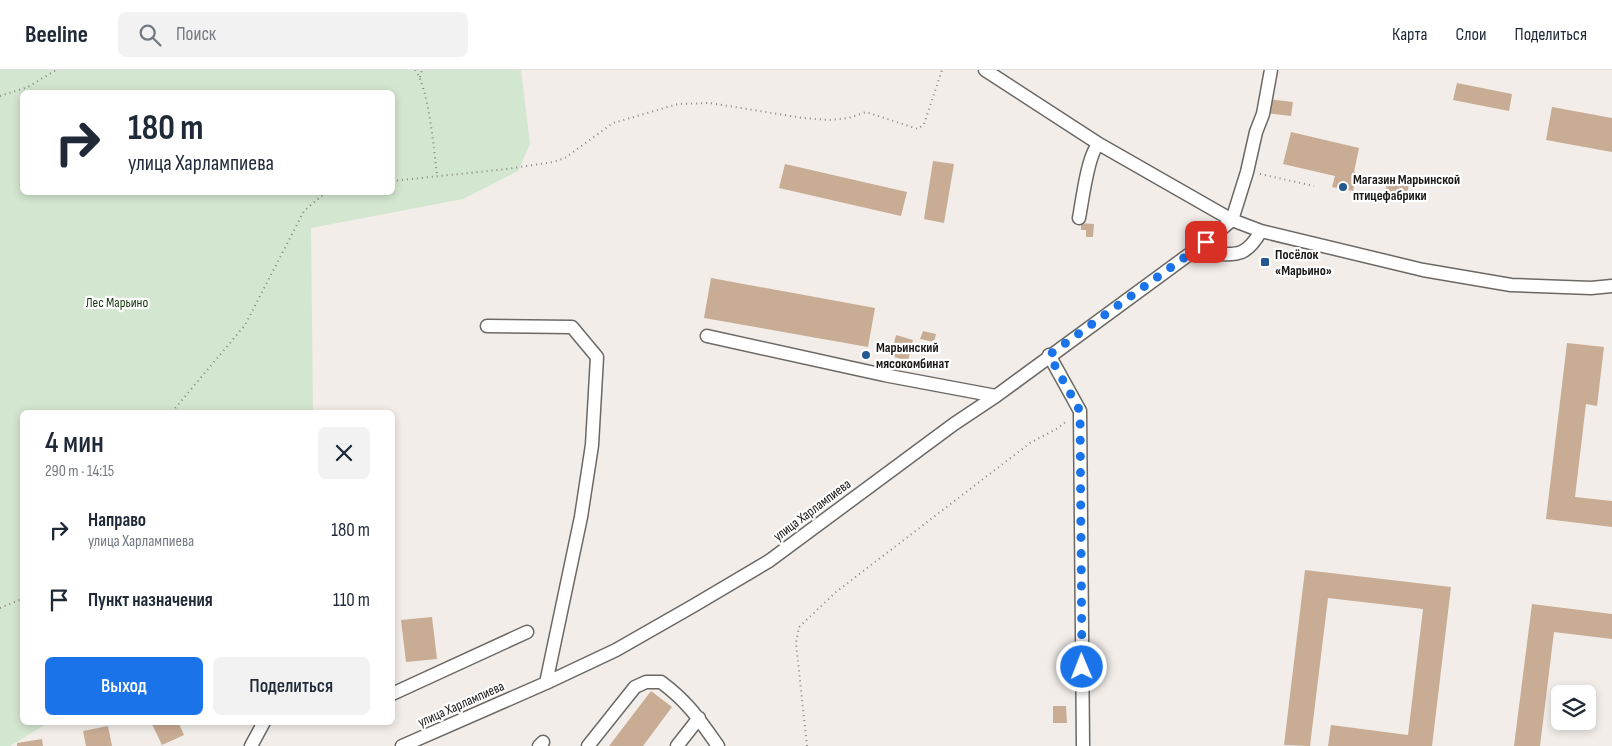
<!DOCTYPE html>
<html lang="ru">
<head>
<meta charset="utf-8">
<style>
	:root { --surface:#fff; --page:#f2f2f3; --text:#1f2937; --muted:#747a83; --line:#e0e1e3; --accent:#1a73e8 }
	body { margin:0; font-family:"Sofia Sans Condensed",sans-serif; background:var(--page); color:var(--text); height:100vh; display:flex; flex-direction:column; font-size:19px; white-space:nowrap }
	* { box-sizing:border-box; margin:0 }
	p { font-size:16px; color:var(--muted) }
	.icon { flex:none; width:28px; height:28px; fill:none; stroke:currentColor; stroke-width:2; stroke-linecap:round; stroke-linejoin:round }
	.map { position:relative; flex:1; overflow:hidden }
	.side { position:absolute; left:20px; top:340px; width:375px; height:315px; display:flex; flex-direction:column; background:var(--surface); border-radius:8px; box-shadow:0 2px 8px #0003 }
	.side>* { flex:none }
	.top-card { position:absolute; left:20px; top:20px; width:375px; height:105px; border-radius:8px; box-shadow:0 2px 8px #0003; background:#fff; color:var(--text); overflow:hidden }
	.controls { position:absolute; left:1551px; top:615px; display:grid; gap:10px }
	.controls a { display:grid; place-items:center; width:45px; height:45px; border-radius:8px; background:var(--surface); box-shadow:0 2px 8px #0003; font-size:25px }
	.pin { position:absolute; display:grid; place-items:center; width:42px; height:42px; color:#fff; margin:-21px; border-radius:10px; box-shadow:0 2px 8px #0006 }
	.me { position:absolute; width:55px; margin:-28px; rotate:359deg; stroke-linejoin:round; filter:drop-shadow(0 0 4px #0008) }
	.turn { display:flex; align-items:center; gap:18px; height:105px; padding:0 25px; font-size:22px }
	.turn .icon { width:65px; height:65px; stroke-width:2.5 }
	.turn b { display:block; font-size:35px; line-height:42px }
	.round { display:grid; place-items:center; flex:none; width:52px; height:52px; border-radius:8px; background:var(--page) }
	.head { display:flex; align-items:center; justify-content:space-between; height:85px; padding:0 25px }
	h1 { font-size:30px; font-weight:600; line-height:38px }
	.primary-button { display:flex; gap:10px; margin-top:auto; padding:10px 25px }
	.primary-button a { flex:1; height:58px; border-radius:8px; background:var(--accent); color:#fff; font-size:20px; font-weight:600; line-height:58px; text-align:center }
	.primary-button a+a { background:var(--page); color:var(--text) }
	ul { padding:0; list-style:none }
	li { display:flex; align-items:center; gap:15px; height:70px; padding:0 25px }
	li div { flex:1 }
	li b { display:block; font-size:19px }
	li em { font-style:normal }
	header { display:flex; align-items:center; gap:30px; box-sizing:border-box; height:70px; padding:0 25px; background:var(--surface); border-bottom:1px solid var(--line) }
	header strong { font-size:24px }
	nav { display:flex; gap:28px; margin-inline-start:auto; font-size:18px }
	.search { width:350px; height:45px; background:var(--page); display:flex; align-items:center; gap:12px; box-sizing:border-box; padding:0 18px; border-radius:8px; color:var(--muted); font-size:19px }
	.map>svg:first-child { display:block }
</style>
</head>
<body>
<header>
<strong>Beeline</strong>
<div class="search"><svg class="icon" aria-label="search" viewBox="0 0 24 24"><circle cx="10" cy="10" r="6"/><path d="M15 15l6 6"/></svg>Поиск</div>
<nav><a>Карта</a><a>Слои</a><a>Поделиться</a></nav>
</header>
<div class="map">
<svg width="1612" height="676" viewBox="0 0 1612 676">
	<rect width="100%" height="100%" fill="#f2ede9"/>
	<!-- green -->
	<path fill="#d3e6cf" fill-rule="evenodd" d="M0,0H521L530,74L518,101L463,129L311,158L313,342H22V652L48,653L10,676H0ZM22,22H392V122H22Z"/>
	<!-- building -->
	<path fill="#c8ac94" d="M1457,13L1512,24L1509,41L1453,30Z
		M1268,29L1293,32L1291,46L1266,43Z
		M1552,37L1612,48V82L1546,70Z
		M1291,62L1359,78L1354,102L1357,103L1353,121L1332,117L1335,106L1283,94Z
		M933,91L954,94L944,153L924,149Z
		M785,94L907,122L901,146L779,118Z
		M1388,110L1409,115L1405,132L1384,126Z
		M1081,153L1094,154L1093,167H1086V160H1081Z
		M711,208L875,238L868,277L704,248Z
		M923,261L936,264L934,272L920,269Z
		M896,265L913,270L908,291L891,286Z
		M1567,273L1604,277L1597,336L1586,334L1575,427L1612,431V457L1546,449Z
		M1305,500L1451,517L1432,676H1328L1331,655L1408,665L1423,539L1328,528L1310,676L1284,675Z
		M1532,534L1612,544V569L1554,562L1540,676H1514Z
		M432,547L437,589L406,592L401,550Z
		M651,621L672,637L643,676H609Z
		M1053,636H1066L1067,653H1053Z
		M151,652H178L184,665L162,675Z
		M108,656L112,676H86L83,661Z
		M42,669L43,676H17V673Z"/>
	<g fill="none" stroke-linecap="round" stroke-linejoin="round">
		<!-- minor casing -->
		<g stroke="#6c6864" stroke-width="15">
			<path id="minor" d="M985,0L1099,74L1232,150L1261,161L1423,200L1511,215L1591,218L1612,216
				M1079,148C1082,133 1088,82 1099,74
				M1206,172L1212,183C1239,186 1247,185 1261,161
				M487,256L572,257L597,287L592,375L581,447L546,613
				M707,266L884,305L996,326
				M1049,285L1080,341L1083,676
				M392,624L527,562
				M251,676L264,652
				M402,676L546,613L616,580L693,536L769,491L954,354L996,326L1206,172L1232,150L1247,102L1256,62L1263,44L1271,0
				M539,676L543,672
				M588,676L635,617L646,612H661C688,632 699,649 718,676
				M677,676L699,648"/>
		</g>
		<!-- path -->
		<path stroke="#898683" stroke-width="2" stroke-dasharray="1 4" stroke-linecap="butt" d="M415,0C429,18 434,81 437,105
			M420,7L422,0
			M0,26L28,17L56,0
			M1260,104L1314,116
			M392,111L507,99L553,92L565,88L613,53L678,34L710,33L803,48L829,50L849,48L866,42L918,59L924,54L942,0
			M172,342L245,255L304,141L325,123L328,122
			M0,538L22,529
			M807,676L796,573L799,557L836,522L1030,373L1058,358L1068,350"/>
		<!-- minor -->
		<use href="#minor" stroke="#fff" stroke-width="12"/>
	</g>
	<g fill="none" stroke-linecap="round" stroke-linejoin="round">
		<!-- route -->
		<path stroke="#1a73e8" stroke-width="9" stroke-dasharray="0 16.2" d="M1082,597L1080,341L1049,285L1206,172"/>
	</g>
	<!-- markers -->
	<g fill="#245891" stroke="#fff" stroke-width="2">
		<circle cx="1343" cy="117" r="5"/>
		<rect x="1260" y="187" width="10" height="10" rx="2.5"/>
		<circle cx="866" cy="285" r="5"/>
	</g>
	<g text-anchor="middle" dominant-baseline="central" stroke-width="4.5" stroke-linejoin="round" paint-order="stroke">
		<!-- poi labels -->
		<g font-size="14" font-weight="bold" fill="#1b1918" stroke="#fff" text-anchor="start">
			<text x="1353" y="109">Магазин Марьинской<tspan x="1353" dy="16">птицефабрики</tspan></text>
			<text x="1275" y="184">Посёлок<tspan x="1275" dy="16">«Марьино»</tspan></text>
			<text x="876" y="277">Марьинский<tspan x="876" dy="16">мясокомбинат</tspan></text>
		</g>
		<!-- park labels -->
		<g font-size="14" fill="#17380f" stroke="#fff">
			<text x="117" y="232">Лес Марьино</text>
		</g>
		<!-- street labels -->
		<g font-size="14" fill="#1b1918" stroke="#fff">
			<text transform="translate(812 440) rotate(-37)">улица Харлампиева</text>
			<text transform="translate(461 634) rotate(-24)">улица Харлампиева</text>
		</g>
	</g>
</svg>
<div class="controls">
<a><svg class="icon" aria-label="layers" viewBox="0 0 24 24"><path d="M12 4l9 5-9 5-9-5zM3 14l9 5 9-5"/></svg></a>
</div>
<div class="pin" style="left:1206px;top:172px;background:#d93025"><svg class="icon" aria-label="arrive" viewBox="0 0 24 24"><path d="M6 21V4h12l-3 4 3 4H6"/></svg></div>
<svg class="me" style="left:1082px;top:597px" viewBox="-20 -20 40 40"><circle r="17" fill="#1a73e8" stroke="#fff" stroke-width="3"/><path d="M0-11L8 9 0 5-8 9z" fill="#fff"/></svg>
<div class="top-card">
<div class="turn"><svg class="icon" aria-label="right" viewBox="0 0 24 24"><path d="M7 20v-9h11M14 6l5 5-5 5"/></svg><div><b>180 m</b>улица Харлампиева</div></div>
</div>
<section class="side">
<div class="head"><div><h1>4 мин</h1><p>290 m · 14:15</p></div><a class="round"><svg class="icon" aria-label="close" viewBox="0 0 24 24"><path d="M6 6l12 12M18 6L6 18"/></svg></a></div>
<ul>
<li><svg class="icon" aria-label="right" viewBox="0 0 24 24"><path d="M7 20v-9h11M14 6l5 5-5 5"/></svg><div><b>Направо</b><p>улица Харлампиева</p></div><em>180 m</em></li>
<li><svg class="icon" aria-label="arrive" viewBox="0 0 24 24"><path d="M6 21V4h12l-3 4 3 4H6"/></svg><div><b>Пункт назначения</b></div><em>110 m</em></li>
</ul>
<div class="primary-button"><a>Выход</a><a>Поделиться</a></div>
</section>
</div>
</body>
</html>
